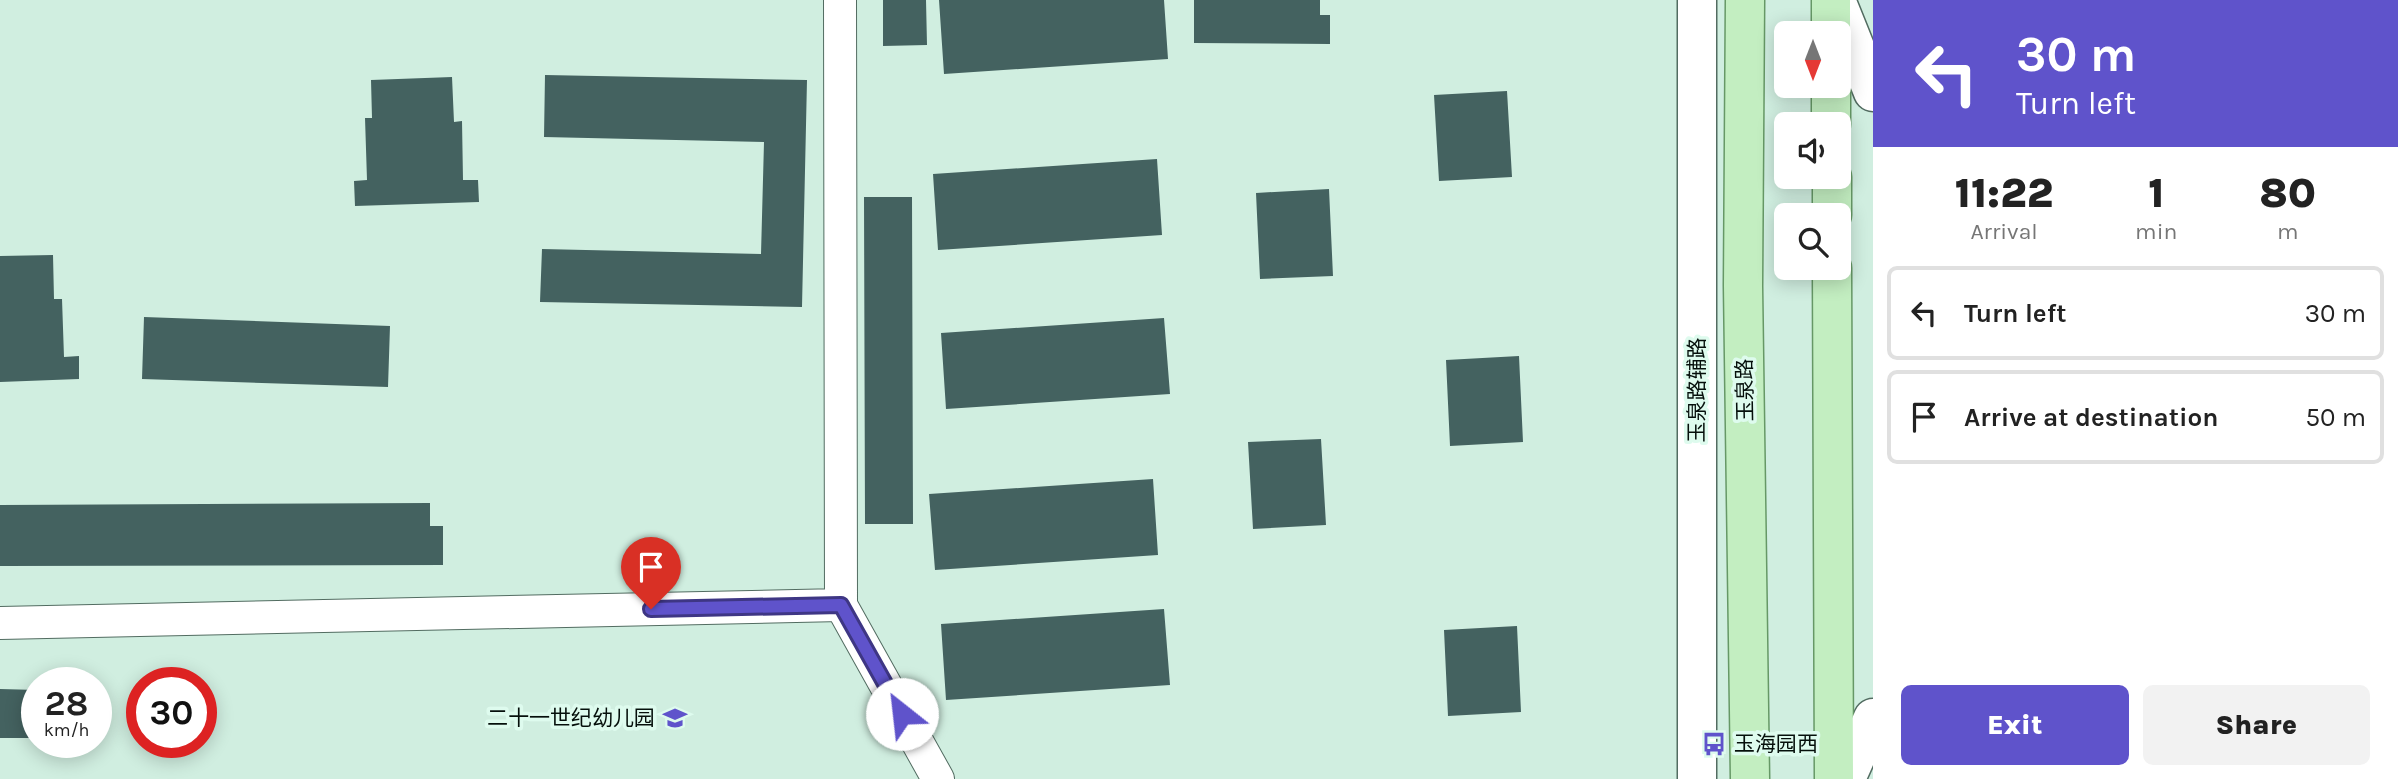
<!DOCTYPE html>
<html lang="en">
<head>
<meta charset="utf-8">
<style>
	:root { --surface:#fff; --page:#f2f2f2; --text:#222; --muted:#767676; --line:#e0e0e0; --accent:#5f53cb }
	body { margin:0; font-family:Karla,"Noto Sans SC",sans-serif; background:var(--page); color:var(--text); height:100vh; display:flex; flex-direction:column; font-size:26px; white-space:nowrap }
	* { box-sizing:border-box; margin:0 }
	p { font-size:23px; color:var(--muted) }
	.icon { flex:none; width:38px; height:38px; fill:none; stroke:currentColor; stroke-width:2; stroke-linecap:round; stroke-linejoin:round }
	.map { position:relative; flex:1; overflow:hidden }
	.details { display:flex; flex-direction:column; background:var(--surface); width:525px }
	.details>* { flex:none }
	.banner { background:#5f53cb; color:#fff; overflow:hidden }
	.needle { width:46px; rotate:180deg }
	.buttons { position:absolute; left:1774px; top:21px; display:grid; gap:14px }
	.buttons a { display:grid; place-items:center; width:77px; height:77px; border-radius:10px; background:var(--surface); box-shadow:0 4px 18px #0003; font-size:35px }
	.speed { position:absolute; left:21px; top:667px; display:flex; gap:14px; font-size:35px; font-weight:700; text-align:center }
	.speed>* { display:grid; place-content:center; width:91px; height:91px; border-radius:50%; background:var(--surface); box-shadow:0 4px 18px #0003; line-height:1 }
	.speed small { font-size:18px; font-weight:400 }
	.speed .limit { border:10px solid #d22; background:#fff; color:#111 }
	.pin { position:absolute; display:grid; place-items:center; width:60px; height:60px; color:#fff; margin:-72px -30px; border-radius:50% 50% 50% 0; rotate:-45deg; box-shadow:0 0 7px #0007 }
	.pin .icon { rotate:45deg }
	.me { position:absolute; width:77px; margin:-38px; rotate:331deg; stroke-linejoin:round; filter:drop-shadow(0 0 5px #0008) }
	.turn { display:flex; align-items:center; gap:24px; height:147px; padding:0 28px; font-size:32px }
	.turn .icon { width:91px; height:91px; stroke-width:2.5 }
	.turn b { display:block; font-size:49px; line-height:60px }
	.eta { display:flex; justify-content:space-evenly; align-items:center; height:119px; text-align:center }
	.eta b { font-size:42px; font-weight:800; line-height:49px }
	.button { display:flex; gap:14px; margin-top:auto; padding:14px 28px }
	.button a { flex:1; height:80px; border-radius:10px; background:var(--accent); color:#fff; font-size:28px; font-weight:800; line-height:80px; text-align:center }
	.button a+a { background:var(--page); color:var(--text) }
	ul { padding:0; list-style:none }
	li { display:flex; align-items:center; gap:21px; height:94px; margin:0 14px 10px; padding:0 14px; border:4px solid var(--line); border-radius:10px }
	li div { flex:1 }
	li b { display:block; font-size:26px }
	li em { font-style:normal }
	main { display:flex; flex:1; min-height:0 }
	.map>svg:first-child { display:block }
</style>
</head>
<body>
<main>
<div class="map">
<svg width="1873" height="779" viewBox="0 0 1873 779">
	<rect width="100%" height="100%" fill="#d0eee0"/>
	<!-- building -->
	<path fill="#446260" d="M883,0H926L927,45L883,46Z
		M939,0H1164L1168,59L944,74Z
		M1194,0H1320V15H1330V44L1194,43Z
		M545,75L807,80L802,307L540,302L542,249L761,254L764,142L544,137Z
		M452,77L454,122L462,121L463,180H478L479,202L355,206L354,181L367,180L365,118H372L371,80Z
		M1507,91L1512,177L1439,181L1434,95Z
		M1157,159L1162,235L938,250L933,174Z
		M1329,189L1333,276L1260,279L1256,193Z
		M864,197H912L913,524H865Z
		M53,255L54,299H62L64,357L79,356V379L0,382V256Z
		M144,317L390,326L388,387L142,379Z
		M1164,318L1170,394L946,409L941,333Z
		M1519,356L1523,442L1450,446L1446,360Z
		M1321,439L1326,525L1253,529L1248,442Z
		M1153,479L1158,555L935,570L929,494Z
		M430,503V526H443V565L0,566V505Z
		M1164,609L1170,685L946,700L941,624Z
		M1517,626L1521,712L1448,716L1444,630Z
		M0,689L37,690V738H0Z"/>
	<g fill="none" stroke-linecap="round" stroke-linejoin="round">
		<!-- minor casing -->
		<g stroke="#526c61" stroke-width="34">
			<path id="minor" d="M840,0L841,605L938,779
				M0,623L841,605"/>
		</g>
		<!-- tertiary casing -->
		<g stroke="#526c61" stroke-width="41">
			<path id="tertiary" d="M1697,0V779
				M1836,0L1873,92
				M1846,779L1873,718"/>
		</g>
		<!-- primary casing -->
		<g stroke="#669866" stroke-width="41">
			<path id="primary" d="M1745,0L1743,286L1750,779
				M1831,0V33
				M1831,86V124
				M1832,177V215
				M1832,268L1834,779"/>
		</g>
		<!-- minor -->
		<use href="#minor" stroke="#fff" stroke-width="32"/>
		<!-- tertiary -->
		<use href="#tertiary" stroke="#fff" stroke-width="38"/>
		<!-- primary -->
		<use href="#primary" stroke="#c3eec1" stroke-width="38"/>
	</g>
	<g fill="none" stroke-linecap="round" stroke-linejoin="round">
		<!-- route casing -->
		<g stroke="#3e3684" stroke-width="18">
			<path id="route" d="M651,609L841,605L902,714"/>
		</g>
		<!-- route -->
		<use href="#route" stroke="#5f53cb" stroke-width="12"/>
	</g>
	<!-- icons -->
	<defs>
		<g id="school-bare" transform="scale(1.89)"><path d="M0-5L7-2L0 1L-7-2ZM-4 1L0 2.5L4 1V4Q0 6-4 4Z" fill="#5f53cb" stroke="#defbee" stroke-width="2.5" paint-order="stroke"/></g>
		<g id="bus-bare" transform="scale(1.89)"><path d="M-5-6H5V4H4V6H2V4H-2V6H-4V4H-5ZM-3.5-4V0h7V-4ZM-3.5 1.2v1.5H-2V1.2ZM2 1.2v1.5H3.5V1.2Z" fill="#5f53cb" stroke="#defbee" stroke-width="2.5" paint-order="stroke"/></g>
	</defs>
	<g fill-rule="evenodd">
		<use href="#school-bare" x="675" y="718"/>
		<use href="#bus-bare" x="1714" y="744"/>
	</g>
	<g text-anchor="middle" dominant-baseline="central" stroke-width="7" stroke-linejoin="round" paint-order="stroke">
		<!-- street labels -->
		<g font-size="21" fill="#050f0b" stroke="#defbee">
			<text transform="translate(1697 390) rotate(-90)">玉泉路辅路</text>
			<text transform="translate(1745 390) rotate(-91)">玉泉路</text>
		</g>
		<!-- poi labels -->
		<g font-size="21" fill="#050f0b" stroke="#defbee" text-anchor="end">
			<text x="655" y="718">二十一世纪幼儿园</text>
			<text x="1734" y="744" text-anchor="start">玉海园西</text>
		</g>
	</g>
</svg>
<div class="buttons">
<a><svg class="needle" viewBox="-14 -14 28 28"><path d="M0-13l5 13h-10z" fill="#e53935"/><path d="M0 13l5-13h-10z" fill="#767676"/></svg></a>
<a><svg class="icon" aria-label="sound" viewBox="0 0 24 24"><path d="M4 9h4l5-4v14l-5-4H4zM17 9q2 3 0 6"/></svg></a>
<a><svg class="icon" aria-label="search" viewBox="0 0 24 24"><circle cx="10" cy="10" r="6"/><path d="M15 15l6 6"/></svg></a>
</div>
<div class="speed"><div>28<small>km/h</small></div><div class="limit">30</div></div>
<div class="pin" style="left:651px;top:609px;background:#d93025"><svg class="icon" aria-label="arrive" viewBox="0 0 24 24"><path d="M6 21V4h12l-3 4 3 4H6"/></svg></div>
<svg class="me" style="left:902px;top:714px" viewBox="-20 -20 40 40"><circle r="19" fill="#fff"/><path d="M0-13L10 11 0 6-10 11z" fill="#5f53cb"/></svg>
</div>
<section class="details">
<div class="banner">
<div class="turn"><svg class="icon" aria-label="left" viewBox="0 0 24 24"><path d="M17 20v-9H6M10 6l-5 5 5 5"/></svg><div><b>30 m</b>Turn left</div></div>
</div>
<div class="eta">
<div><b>11:22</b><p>Arrival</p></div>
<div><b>1</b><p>min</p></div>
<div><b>80</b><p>m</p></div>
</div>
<ul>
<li><svg class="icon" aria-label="left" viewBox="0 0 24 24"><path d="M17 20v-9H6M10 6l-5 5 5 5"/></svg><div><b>Turn left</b></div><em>30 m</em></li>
<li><svg class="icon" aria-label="arrive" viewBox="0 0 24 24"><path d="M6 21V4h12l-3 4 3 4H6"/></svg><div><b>Arrive at destination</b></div><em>50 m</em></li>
</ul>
<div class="button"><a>Exit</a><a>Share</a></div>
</section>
</main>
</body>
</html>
